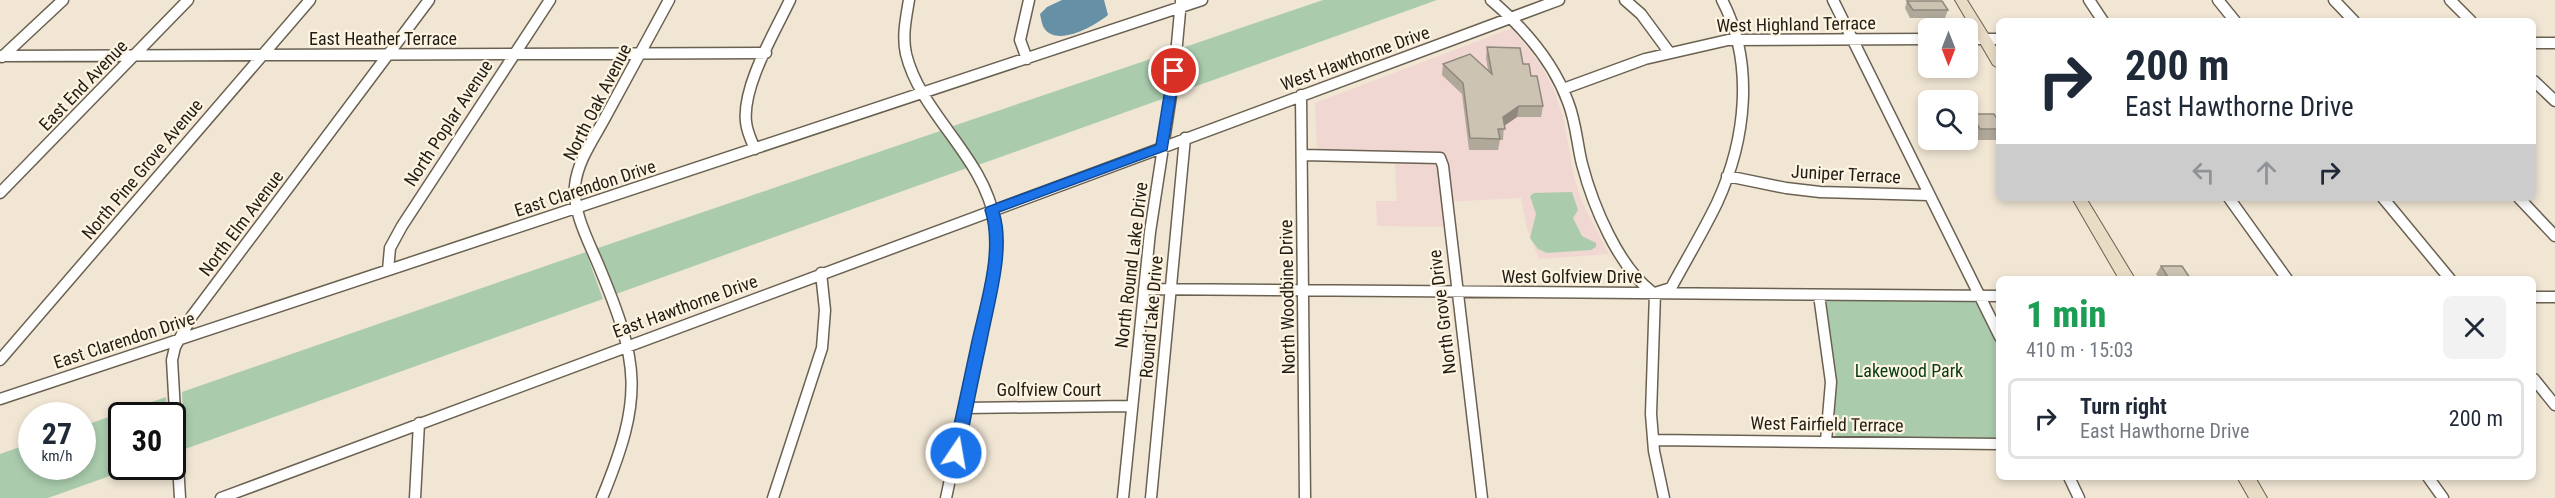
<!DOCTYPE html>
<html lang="en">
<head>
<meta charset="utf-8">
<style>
	:root { --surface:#fff; --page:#f2f2f3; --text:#1f2937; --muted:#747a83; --line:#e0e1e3 }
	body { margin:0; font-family:"Roboto Condensed",sans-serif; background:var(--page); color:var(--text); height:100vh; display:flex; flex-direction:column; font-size:22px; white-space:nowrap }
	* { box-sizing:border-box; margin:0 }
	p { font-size:20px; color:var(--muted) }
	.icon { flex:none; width:33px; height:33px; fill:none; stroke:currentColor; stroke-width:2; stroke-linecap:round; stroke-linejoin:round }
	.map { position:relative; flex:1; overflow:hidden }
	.drawer { position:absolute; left:1996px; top:276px; width:540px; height:204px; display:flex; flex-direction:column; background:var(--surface); border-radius:9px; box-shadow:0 3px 9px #0003 }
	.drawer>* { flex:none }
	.top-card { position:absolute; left:1996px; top:18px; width:540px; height:183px; border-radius:9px; box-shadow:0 3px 9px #0003; background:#fff; color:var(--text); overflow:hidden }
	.needle { width:39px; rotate:180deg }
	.fabs { position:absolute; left:1918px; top:18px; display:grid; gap:12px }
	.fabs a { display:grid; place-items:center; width:60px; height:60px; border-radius:9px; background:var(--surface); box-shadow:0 3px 9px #0003; font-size:30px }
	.speed { position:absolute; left:18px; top:402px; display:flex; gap:12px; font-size:30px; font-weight:700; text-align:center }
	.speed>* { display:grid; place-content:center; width:78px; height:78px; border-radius:50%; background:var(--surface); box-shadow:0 3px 9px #0003; line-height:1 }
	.speed small { font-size:15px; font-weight:400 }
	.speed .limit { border:3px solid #111; border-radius:9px; background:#fff; color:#111 }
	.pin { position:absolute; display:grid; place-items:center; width:51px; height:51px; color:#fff; margin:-26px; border:3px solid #fff; border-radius:50%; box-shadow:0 2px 6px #0007 }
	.me { position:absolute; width:66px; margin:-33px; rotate:12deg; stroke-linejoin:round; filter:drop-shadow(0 0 4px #0008) }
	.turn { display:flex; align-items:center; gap:21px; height:126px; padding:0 30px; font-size:27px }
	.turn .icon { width:78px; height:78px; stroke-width:2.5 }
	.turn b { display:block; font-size:42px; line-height:51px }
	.lanes { display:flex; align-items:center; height:57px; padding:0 30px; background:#0003; justify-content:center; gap:30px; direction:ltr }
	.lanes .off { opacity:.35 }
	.round { display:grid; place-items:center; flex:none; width:63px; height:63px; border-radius:9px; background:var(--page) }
	.head { display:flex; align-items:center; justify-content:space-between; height:102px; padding:0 30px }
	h1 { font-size:36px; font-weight:800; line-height:45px; color:#1e9e55 }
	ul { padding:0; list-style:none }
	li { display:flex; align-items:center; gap:18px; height:81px; margin:0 12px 9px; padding:0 18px; border:3px solid var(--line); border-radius:9px }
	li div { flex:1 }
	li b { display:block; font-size:22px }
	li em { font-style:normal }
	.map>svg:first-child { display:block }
</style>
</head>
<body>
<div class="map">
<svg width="2555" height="498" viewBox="0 0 2555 498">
	<rect width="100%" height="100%" fill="#f1e6d4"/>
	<!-- education -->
	<path fill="#f1d7d2" d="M1512,28L1539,62L1553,88L1563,116L1574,177L1582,202L1609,254L1539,259L1527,229L1521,198L1443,202L1445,227L1377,226L1376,201H1397L1394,151H1317L1315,103Z"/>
	<!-- green -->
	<path fill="#aaccad" d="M1323,0H1437L1177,93L1182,48Z
		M1171,52L1165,98L978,165L953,126Z
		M943,130L967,168L616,294L598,248Z
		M1572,192L1578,210L1573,218L1582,236L1596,243V247L1591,250L1547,253L1538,249L1530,238L1536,214L1530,196L1534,193Z
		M586,252L603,299L185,449L182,392Z
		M1819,299L1982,302L1999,337V441L1836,439Z
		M166,397L167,415L122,416V466L135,467L48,498H0V454L31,443L32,466H82L83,426Z"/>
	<!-- water -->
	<path fill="#6590a6" d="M1062,0H1104L1108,15C1096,25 1057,48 1044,28C1042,25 1041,18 1040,14L1047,7Z"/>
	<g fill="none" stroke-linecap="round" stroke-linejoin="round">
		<!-- street casing -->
		<g stroke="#6a6151" stroke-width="13">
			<path id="street" d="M909,0C906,18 902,36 906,54C921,115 984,156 995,222C999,242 995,263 992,282L946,498
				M1491,0C1524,28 1553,61 1568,102C1576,122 1577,144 1582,164C1593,206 1618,266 1652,292
				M1625,0L1641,14L1669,52
				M1833,0L2000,337
				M2089,0L2103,21
				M2218,0L2235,21
				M2334,0L2354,21
				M2450,0L2471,21
				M1968,39H2000
				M2534,43H2555
				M0,56L766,53
				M2,57L63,0
				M1027,59L1020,40L1029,0
				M2534,81L2555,101
				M1563,89L1645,59L1728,40L1929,39
				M1301,95L1305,498
				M755,149C751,140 747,132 746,122C742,86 775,32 790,0
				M1302,155L1440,158L1443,166L1482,498
				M1727,176L1786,188L1820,192L1929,195
				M0,193L188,0
				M2229,198L2287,279
				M2383,198L2450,279
				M2519,198L2555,236
				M388,270L390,248L402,226L550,0
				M1144,289L2000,296
				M1819,295L1831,382L1826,441
				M2534,297H2555
				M0,360L310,0
				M2534,379L2555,405
				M0,399L1202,0
				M965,408L1132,406
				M1653,440L2000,444
				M2069,477L2079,498
				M2428,477L2443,498
				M180,498L172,360L175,347L192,316L429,0
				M221,498L1559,0
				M415,498L419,423
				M602,498C644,396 640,364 598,264C588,240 573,213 575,186C577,161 595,137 606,116C627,77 648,39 669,0
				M773,498L822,348L825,310L821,273
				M1123,498L1150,232L1174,76L1181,1
				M1151,498L1185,138
				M1664,498L1654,451L1651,414L1655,293L1671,288C1686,260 1703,232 1717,203C1746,140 1755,63 1722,0"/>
		</g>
		<!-- secondary casing -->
		<g stroke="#6a6151" stroke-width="2">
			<path id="secondary" d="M1955,0H1967L2000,53V69L1993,65Z
				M2072,198H2086L2135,279H2119Z
				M2237,477H2255L2267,498H2249Z"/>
		</g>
		<!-- street -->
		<use href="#street" stroke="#fff" stroke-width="10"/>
		<!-- secondary -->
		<use href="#secondary" fill="#e9dcc5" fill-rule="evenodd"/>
	</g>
	<!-- wall -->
	<path fill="#b0a899" d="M1907,1L1948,10L1945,18H1910L1905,8Z
		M1487,47L1523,64L1531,76L1543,106L1541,117H1517L1504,126L1503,140H1500L1498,150H1469L1462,94L1442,75L1443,64L1488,70L1486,58Z
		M1935,68H1968L1970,70L1967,77H1940Z
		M1971,114L2000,123V136L1998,140H1975L1968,128V122Z
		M2161,266L2190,278L2189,279H2160L2156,274Z"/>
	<!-- shaded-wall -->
	<path fill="#90887d" d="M1519,106L1517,117L1501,128L1503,117Z"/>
	<!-- building -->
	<path fill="#cdc3b2" stroke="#90887d" stroke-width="1.5" d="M1907,1H1942L1948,10H1913Z
		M1487,47L1520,48L1523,64H1529L1531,76H1537L1543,106H1519L1503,117L1505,129H1498L1500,139L1470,138L1463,83L1443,64L1470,54L1492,74Z
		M1968,66L1970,70H1943L1942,68H1968Z
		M1971,114H1994L2000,123V129H1980Z
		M2161,266H2182L2190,278L2168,277Z"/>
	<!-- route -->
	<path fill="#1a73e8" stroke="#114b97" stroke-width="1.5" d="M1174,67L1180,71L1167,150L999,212C1011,248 994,303 987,340C979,377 971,415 964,453L961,457L956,459L950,457L948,453C956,415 964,378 972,341C981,300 998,250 985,210L987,207L1156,145L1168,71Z"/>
	<g text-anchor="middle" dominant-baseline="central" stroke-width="4.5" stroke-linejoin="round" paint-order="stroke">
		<!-- street labels -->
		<g font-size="18" fill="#201d16" stroke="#fef4e1">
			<text transform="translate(1796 24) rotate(-1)">West Highland Terrace</text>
			<text x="383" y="38">East Heather Terrace</text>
			<text transform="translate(1355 58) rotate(-20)">West Hawthorne Drive</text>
			<text transform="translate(83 85) rotate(-46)">East End Avenue</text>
			<text transform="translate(597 102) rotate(-63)">North Oak Avenue</text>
			<text transform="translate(448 123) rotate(-57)">North Poplar Avenue</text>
			<text transform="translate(142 169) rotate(-50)">North Pine Grove Avenue</text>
			<text transform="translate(1846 174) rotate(3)">Juniper Terrace</text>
			<text transform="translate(585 188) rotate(-18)">East Clarendon Drive</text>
			<text transform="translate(241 223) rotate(-53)">North Elm Avenue</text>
			<text transform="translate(1131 265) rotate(-83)">North Round Lake Drive</text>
			<text x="1572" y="276">West Golfview Drive</text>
			<text transform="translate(1287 297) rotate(-91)">North Woodbine Drive</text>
			<text transform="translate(685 306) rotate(-20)">East Hawthorne Drive</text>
			<text transform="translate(1442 312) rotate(-97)">North Grove Drive</text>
			<text transform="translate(1151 317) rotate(-85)">Round Lake Drive</text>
			<text transform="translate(124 340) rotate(-18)">East Clarendon Drive</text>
			<text x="1049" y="389">Golfview Court</text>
			<text transform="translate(1827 424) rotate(1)">West Fairfield Terrace</text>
		</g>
		<!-- park labels -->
		<g font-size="18" fill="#053c13" stroke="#fef4e1">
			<text x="1909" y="370">Lakewood Park</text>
		</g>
	</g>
</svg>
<div class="fabs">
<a><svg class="needle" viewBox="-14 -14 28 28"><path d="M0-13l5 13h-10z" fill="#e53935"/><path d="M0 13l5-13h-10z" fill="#747a83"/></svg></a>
<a><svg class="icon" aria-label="search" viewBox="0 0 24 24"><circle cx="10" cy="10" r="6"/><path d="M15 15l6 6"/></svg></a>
</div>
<div class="speed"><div>27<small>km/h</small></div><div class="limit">30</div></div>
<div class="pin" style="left:1174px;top:71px;background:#d93025"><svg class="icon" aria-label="arrive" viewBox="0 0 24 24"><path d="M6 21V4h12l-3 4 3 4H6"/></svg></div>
<svg class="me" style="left:956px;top:453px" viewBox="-20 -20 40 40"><circle r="17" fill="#1a73e8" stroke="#fff" stroke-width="3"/><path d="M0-11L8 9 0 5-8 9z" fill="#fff"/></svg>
<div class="top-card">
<div class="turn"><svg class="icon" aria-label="right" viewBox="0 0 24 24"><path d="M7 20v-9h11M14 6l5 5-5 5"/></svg><div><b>200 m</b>East Hawthorne Drive</div></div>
<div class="lanes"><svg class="icon off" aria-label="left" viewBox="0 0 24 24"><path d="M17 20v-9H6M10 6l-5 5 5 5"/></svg><svg class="icon off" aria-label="ahead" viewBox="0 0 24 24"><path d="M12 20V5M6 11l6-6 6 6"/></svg><svg class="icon" aria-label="right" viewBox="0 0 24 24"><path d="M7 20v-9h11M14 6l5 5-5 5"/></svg></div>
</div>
<section class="drawer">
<div class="head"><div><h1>1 min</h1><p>410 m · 15:03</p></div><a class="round"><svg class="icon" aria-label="close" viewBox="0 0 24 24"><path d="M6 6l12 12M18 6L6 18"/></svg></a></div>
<ul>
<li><svg class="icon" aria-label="right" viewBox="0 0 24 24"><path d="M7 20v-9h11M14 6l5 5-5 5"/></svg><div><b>Turn right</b><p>East Hawthorne Drive</p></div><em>200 m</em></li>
</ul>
</section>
</div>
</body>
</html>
